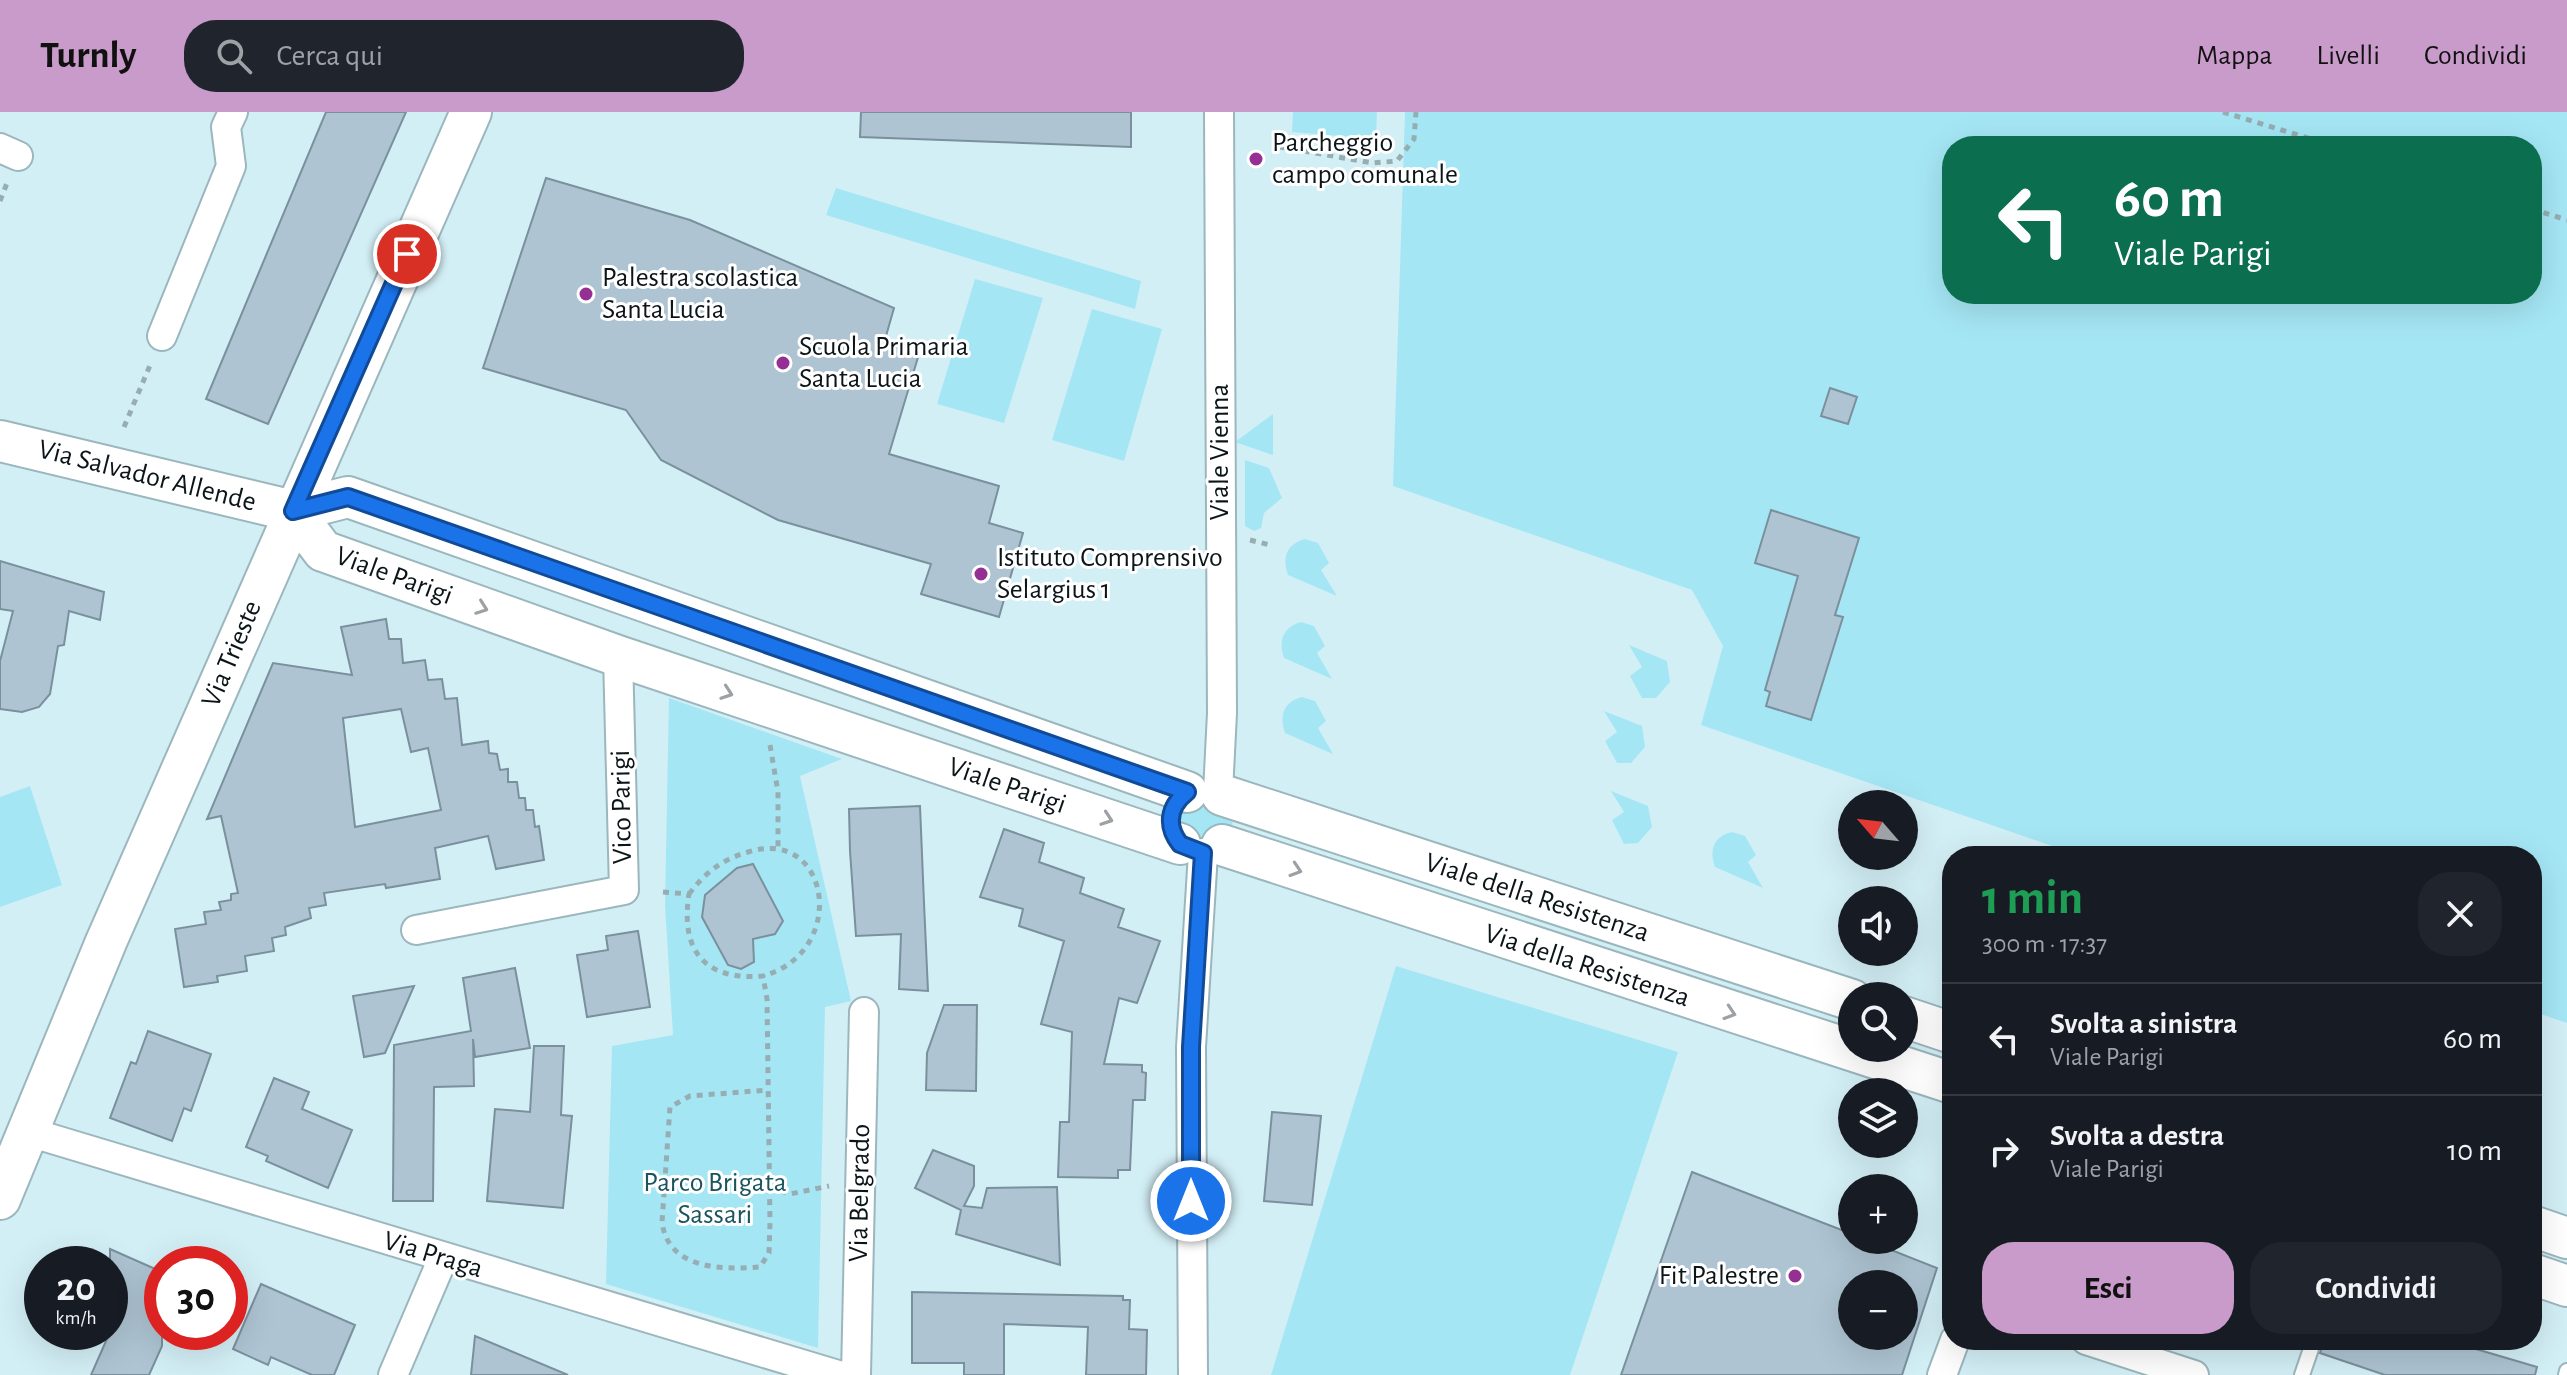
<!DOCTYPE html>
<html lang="it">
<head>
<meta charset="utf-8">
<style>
	:root { --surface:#171b24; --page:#20242c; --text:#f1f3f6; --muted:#9ea1a6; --line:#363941; --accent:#c89bca }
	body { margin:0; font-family:"Alegreya Sans",sans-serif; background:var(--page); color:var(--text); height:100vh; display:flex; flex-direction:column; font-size:30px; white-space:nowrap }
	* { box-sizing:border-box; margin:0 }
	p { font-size:26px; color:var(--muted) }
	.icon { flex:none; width:44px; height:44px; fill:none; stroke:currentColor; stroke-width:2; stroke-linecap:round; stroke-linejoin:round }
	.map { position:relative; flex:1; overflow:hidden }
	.details { position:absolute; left:1942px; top:734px; width:600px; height:504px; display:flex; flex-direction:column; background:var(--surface); border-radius:32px; box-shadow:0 8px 32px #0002 }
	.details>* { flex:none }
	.banner { position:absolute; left:1942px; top:24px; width:600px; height:168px; border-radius:32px; box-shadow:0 8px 32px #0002; background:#0b6e4f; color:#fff; overflow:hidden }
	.needle { width:52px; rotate:298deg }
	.controls { position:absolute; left:1838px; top:678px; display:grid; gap:16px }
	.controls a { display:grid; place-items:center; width:80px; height:80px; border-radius:50%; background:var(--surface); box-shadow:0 8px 32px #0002; font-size:40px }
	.speed { position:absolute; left:24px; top:1134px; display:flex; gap:16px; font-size:40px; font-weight:700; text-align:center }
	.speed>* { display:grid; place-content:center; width:104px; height:104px; border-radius:50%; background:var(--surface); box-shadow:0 8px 32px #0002; line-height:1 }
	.speed small { font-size:20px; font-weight:400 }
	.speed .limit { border:12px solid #d22; background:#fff; color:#111 }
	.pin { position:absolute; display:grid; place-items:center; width:68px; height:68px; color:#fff; margin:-34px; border:4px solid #fff; border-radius:50%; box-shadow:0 2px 8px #0007 }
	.me { position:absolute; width:88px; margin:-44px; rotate:0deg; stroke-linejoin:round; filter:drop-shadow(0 0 6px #0008) }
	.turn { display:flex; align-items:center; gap:28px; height:168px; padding:0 40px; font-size:36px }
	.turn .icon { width:104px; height:104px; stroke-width:2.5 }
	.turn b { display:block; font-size:56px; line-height:68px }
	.round { display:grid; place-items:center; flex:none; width:84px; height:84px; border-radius:32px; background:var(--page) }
	.headline { display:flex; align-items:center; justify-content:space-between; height:136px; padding:0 40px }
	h1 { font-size:48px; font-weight:700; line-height:60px; color:#1e9e55 }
	.cta { display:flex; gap:16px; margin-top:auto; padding:16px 40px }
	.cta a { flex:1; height:92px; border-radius:32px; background:var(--accent); color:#111; font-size:32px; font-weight:700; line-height:92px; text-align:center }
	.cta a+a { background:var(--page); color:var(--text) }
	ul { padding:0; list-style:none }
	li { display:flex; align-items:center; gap:24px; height:112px; padding:0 40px; border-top:2px solid var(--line) }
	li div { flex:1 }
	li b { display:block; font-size:30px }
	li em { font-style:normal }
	header { display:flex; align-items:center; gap:48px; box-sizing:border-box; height:112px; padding:0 40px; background:var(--accent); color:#111 }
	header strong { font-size:38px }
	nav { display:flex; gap:44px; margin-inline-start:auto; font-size:28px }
	.search { width:560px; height:72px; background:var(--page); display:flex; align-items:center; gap:20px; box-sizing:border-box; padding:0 28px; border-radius:32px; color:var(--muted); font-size:30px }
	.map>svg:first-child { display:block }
</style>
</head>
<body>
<header>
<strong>Turnly</strong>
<div class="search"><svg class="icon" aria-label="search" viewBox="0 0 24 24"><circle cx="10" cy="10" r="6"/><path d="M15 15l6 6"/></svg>Cerca qui</div>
<nav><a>Mappa</a><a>Livelli</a><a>Condividi</a></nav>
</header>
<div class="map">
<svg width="2567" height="1263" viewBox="0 0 2567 1263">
	<rect width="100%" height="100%" fill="#d3eff6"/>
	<!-- green -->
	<path fill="#a5e6f5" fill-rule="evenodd" d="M1293,0H1377L1376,27L1292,20Z
		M1405,0H2567V911L2532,899V744H2081L1701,613L1723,534L1692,478L1393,374ZM1952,34H2532V182H1952Z
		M836,76L1141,169L1135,197L826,103Z
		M975,167L1043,186L1004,311L937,292Z
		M1092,197L1162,217L1124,349L1052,328Z
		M1273,302V343L1235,330Z
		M1245,348L1269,356L1282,386L1264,401L1261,416L1254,419L1245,414Z
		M1305,427L1318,431L1329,451L1321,458L1337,484L1288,463C1282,446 1286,432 1305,427Z
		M1301,510L1314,514L1325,534L1317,541L1332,567L1284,546C1278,529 1283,515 1301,510Z
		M1629,533L1667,549L1670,570L1656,586H1642L1630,564L1642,555Z
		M1302,585L1315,589L1326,609L1318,616L1333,642L1285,621C1279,604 1283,590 1302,585Z
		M669,586L842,647L800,664L851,889L825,895L818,1236L606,1172L612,934L673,923L665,793Z
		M1604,599L1642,614L1645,635L1631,651H1617L1605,629L1617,620Z
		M30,674L62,773L0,795V685Z
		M1196,677L1233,700L1232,720L1199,741L1171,715L1179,687Z
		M1611,679L1648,694L1652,715L1638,731L1624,732L1612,708L1624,700Z
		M1732,720L1745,724L1756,743L1748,750L1763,776L1715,755C1709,739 1713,724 1732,720Z
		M1396,854L1678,940L1570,1263H1271Z"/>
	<!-- building -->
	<path fill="#aec4d2" stroke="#7b909d" stroke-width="2" fill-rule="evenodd" d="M326,0H406L268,312L206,287Z
		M861,0H1131V35L860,25Z
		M546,66L690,108L894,196L884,231L919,242L889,342L999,374L989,411L1023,421L999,505L921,482L931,452L778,408L661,348L626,298L483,256Z
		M1830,276L1857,285L1848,312L1821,304Z
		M1771,398L1859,426L1835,503L1843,505L1811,608L1766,594L1770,580L1765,578L1798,464L1755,451Z
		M0,449L104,480L100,508L69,499L64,533L58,534L50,582L39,595L22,600L0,597V549L13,499L0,497Z
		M386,507L389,527H401L403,551L425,548L428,568L442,567L445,587L457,586L462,633L488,629L489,641L497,642L500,658L508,657V670H517L519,686H525L526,698H533L535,715L539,714L544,748L496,757L488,724L435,736L440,767L386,776L385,772L324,781L326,793L309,796L311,806L285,815L286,823L272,826L274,839L245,844L247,859L217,864L218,870L184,875L175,817L206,812L204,800L221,798L219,790L231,788V782L238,781L221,704L207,707L273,551L352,563L341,515ZM401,597L411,640L428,636L441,698L355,715L343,606Z
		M920,694L924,791L928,879L899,877L901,822L856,824L850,739L849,697Z
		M1004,717L1044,731L1039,750L1084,766L1080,781L1124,797L1118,815L1160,829L1137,891L1119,886L1104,952L1142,953V960L1146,961L1145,988H1133L1130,1058H1118V1066L1058,1065L1060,1010H1069L1072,920L1041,912L1064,829L1019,814L1023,797L980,785Z
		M753,752L783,809L775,822L753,827L754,850L741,857L728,853L702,805L705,783L737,756Z
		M638,819L650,895L587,905L577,843L608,838L606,824Z
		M515,856L530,936L475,945L473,927L474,974L434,975L433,1089H393L394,933L471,919L463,866Z
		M414,874L385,941L364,945L353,884Z
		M944,893H977L976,979L926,978L927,941Z
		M148,919L211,942L191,999L184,996L172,1029L110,1006L131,950L136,952Z
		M534,934H564L561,1003L572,1004L563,1096L487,1089L495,997L530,1000Z
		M274,966L309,980L302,997L352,1018L328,1076L266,1049L268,1044L246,1035Z
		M1272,1000L1321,1004L1312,1093L1264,1089Z
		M933,1038L974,1054V1074L964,1094L982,1096L987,1076L1057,1075L1060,1153L956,1122L961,1098L915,1076Z
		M1692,1060L1852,1122V1128H1866L1937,1156L1902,1263H1621ZM1852,1172H1904V1224H1852Z
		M110,1137L162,1160V1234L149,1263H91L110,1220Z
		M261,1172L355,1213L334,1263H312L271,1245L268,1253L233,1237Z
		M912,1180L1123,1184V1188H1130L1129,1217L1147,1218L1146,1263H1086L1088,1215L1004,1212V1263H964V1251H912Z
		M475,1224L568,1263H471Z
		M2324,1228H2479L2476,1237L2537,1255L2535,1263H2385L2320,1241Z"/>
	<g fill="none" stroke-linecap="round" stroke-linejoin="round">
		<!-- lane casing -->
		<g stroke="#9bb7bd" stroke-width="18">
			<path id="lane" d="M2302,1263L2314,1228
				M2566,1263L2567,1259"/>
		</g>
		<!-- street casing -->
		<g stroke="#9bb7bd" stroke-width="32">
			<path id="street" d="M0,36L18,44
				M162,224L231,54L226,15L233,0
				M1218,680L1222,601L1219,0
				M416,818L624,778L618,544
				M29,1020L838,1263
				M2086,1228L2194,1263
				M393,1263L443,1146
				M856,1263L864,900
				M1193,1263L1191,935L1203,741
				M1942,1263L1955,1228"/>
		</g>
		<!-- secondary casing -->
		<g stroke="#9bb7bd" stroke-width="44">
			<path id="secondary" d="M0,329L293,399L348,385L1187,680
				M293,399L323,439L618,544L1180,732
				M1222,683L1852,888
				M1222,733L1952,971
				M1904,905L1952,921
				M0,1087L106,830L471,0
				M2532,1114L2567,1126
				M2532,1162L2567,1174"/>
		</g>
		<!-- path -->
		<path stroke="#96adb2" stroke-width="5" stroke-dasharray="6 6" stroke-linecap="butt" d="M2223,0L2334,34
			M1280,35L1373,51L1397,49L1414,27L1416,0
			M0,89L7,71
			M2532,97L2567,108
			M124,315L151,251
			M1250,428L1270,433
			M770,633L778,680V736
			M663,780L689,782C680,839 705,869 763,864L767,887L770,1111L769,1141L760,1155C720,1158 668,1157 662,1110L670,995L690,984L768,978
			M689,782C706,760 721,748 748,740C831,714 849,840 763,864
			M769,1075L790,1082L829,1074"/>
		<!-- lane -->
		<use href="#lane" stroke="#fff" stroke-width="14"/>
		<!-- street -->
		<use href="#street" stroke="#fff" stroke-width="28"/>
		<!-- secondary -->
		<use href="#secondary" stroke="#fff" stroke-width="40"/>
	</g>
	<!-- one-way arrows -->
	<defs><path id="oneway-chevron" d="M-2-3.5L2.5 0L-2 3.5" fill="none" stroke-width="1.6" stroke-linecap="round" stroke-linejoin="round" transform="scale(2)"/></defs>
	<g stroke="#9da1a3">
		<use href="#oneway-chevron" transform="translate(482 496) rotate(20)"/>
		<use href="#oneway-chevron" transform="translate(727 581) rotate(19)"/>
		<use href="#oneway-chevron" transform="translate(1107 707) rotate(19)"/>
		<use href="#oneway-chevron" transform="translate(1296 758) rotate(18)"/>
		<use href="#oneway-chevron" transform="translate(1730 901) rotate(18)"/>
	</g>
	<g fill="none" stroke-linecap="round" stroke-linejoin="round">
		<!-- route casing -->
		<g stroke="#114b97" stroke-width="20">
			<path id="route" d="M407,142L293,399L348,385L1187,680C1168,695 1166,714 1180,732L1203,741L1191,935V1089"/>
		</g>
		<!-- route -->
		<use href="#route" stroke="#1a73e8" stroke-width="14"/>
	</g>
	<!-- markers -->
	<g fill="#962f94" stroke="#fff" stroke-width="3">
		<circle cx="1256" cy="47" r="8"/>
		<circle cx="586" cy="182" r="8"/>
		<circle cx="783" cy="251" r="8"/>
		<circle cx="981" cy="462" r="8"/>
		<circle cx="1795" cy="1164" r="8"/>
	</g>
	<g text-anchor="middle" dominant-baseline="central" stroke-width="6" stroke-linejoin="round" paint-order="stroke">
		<!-- poi labels -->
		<g font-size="28" fill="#0b1518" stroke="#fff" text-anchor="start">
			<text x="1272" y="31">Parcheggio<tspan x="1272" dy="32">campo comunale</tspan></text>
			<text x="602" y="166">Palestra scolastica<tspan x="602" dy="32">Santa Lucia</tspan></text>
			<text x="799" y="235">Scuola Primaria<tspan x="799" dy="32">Santa Lucia</tspan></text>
			<text x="997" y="446">Istituto Comprensivo<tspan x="997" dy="32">Selargius 1</tspan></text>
			<text x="1779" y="1164" text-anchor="end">Fit Palestre</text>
		</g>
		<!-- street labels -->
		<g font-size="28" fill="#0b1518" stroke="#fff">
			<text transform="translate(1220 340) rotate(-90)">Viale Vienna</text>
			<text transform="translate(147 364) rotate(14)">Via Salvador Allende</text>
			<text transform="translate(394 464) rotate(20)">Viale Parigi</text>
			<text transform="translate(232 542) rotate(-67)">Via Trieste</text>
			<text transform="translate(1007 674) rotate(19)">Viale Parigi</text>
			<text transform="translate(622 695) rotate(-91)">Vico Parigi</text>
			<text transform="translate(1537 786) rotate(18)">Viale della Resistenza</text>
			<text transform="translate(1587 854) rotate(18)">Via della Resistenza</text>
			<text transform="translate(860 1081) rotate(-89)">Via Belgrado</text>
			<text transform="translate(433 1143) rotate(17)">Via Praga</text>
		</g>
		<!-- park labels -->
		<g font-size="28" fill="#1a545f" stroke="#fff">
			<text x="715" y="1071">Parco Brigata<tspan x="715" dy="32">Sassari</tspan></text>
		</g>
	</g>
</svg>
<div class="controls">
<a><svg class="needle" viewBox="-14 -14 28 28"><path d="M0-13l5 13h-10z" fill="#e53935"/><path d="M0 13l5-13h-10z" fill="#9ea1a6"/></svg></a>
<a><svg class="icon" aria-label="sound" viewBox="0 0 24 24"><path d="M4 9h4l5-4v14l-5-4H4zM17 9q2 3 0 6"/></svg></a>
<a><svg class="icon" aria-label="search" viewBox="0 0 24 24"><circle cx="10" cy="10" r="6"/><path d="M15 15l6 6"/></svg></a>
<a><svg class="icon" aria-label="layers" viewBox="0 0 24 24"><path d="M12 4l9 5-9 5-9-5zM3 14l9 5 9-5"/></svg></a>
<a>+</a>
<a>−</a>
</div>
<div class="speed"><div>20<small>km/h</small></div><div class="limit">30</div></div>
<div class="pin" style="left:407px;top:142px;background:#d93025"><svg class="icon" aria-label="arrive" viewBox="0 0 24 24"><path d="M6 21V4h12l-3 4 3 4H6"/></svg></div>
<svg class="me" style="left:1191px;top:1089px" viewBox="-20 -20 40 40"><circle r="17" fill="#1a73e8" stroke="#fff" stroke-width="3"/><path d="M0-11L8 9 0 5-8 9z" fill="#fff"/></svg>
<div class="banner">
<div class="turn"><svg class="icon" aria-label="left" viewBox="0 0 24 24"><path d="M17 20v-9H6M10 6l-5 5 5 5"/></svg><div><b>60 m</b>Viale Parigi</div></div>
</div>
<section class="details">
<div class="headline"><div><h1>1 min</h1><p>300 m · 17:37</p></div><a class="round"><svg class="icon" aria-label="close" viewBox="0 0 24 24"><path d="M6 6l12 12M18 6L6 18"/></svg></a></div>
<ul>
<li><svg class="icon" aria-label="left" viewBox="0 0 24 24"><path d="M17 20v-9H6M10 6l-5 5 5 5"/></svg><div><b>Svolta a sinistra</b><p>Viale Parigi</p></div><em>60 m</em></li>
<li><svg class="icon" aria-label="right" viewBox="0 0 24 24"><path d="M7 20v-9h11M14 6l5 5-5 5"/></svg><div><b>Svolta a destra</b><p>Viale Parigi</p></div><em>10 m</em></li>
</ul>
<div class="cta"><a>Esci</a><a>Condividi</a></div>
</section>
</div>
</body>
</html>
